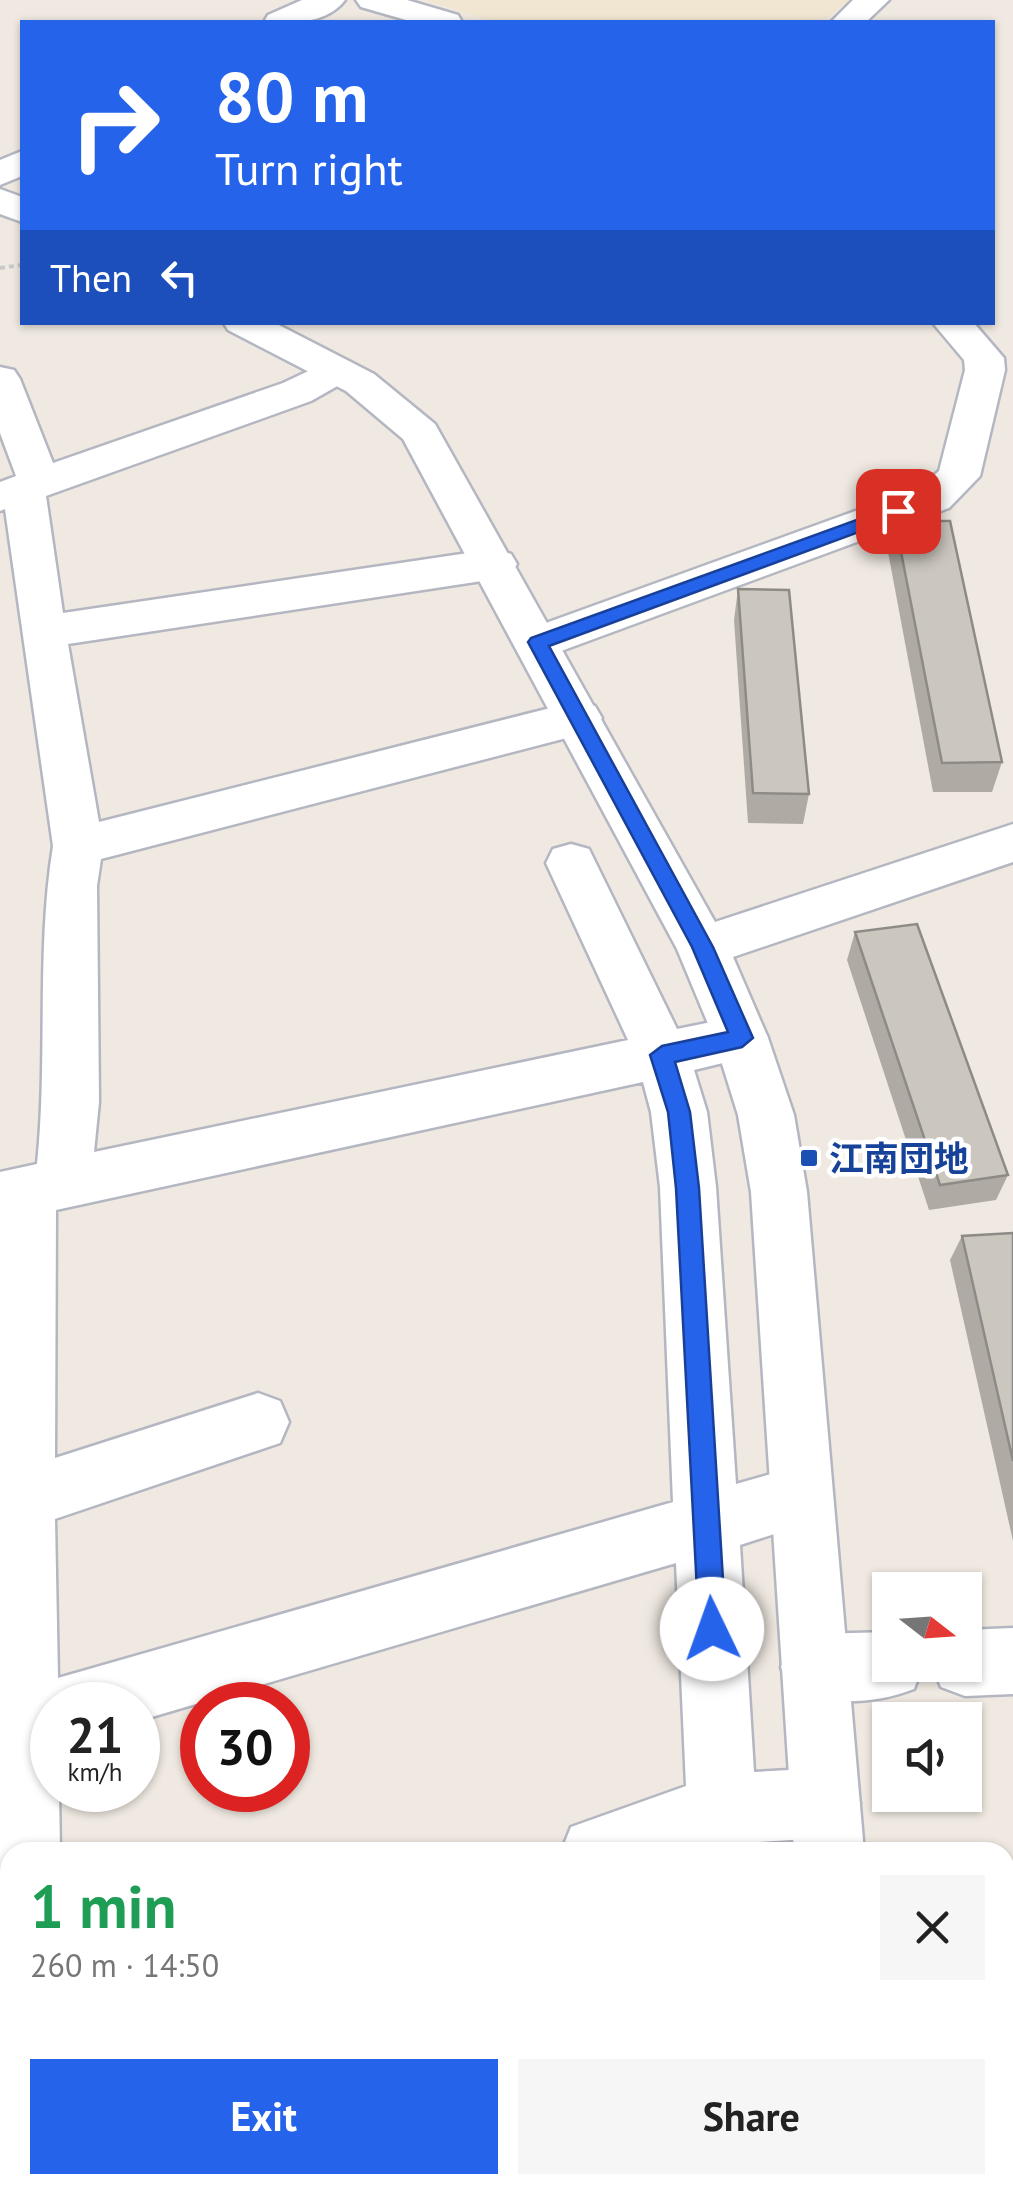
<!DOCTYPE html>
<html lang="en">
<head>
<meta charset="utf-8">
<style>
	:root { --surface:#fff; --page:#f6f6f6; --text:#222; --muted:#767676; --accent:#2563eb }
	body { margin:0; font-family:"PT Sans","Noto Sans JP",sans-serif; background:var(--page); color:var(--text); height:100vh; display:flex; flex-direction:column; font-size:38px; white-space:nowrap }
	* { box-sizing:border-box; margin:0 }
	p { font-size:32px; color:var(--muted) }
	.icon { flex:none; width:55px; height:55px; fill:none; stroke:currentColor; stroke-width:2; stroke-linecap:round; stroke-linejoin:round }
	.map { position:relative; flex:1; overflow:hidden }
	.details { position:absolute; left:0px; top:1842px; width:1015px; height:352px; display:flex; flex-direction:column; background:var(--surface); border-radius:30px 30px 0 0; box-shadow:0 2px 8px #0004 }
	.details>* { flex:none }
	.guide { position:absolute; left:20px; top:20px; width:975px; height:305px; border-radius:0px; box-shadow:0 2px 8px #0004; background:#2563eb; color:#fff; overflow:hidden }
	.needle { width:65px; rotate:107deg }
	.controls { position:absolute; left:872px; top:1572px; display:grid; gap:20px }
	.controls a { display:grid; place-items:center; width:110px; height:110px; border-radius:0px; background:var(--surface); box-shadow:0 2px 8px #0004; font-size:50px }
	.speed { position:absolute; left:30px; top:1682px; display:flex; gap:20px; font-size:50px; font-weight:700; text-align:center }
	.speed>* { display:grid; place-content:center; width:130px; height:130px; border-radius:50%; background:var(--surface); box-shadow:0 2px 8px #0004; line-height:1 }
	.speed small { font-size:25px; font-weight:400 }
	.speed .limit { border:15px solid #d22; background:#fff; color:#111 }
	.pin { position:absolute; display:grid; place-items:center; width:85px; height:85px; color:#fff; margin:-42px; border-radius:20px; box-shadow:0 5px 15px #0006 }
	.me { position:absolute; width:110px; margin:-55px; rotate:357deg; stroke-linejoin:round; filter:drop-shadow(0 0 8px #0008) }
	.turn { display:flex; align-items:center; gap:35px; height:210px; padding:0 30px; font-size:45px }
	.turn .icon { width:130px; height:130px; stroke-width:2.5 }
	.turn b { display:block; font-size:70px; line-height:85px }
	.then { display:flex; align-items:center; height:95px; padding:0 30px; background:#0003; gap:20px; font-size:38px }
	.round { display:grid; place-items:center; flex:none; width:105px; height:105px; border-radius:0px; background:var(--page) }
	.headline { display:flex; align-items:center; justify-content:space-between; height:170px; padding:0 30px }
	h1 { font-size:60px; font-weight:800; line-height:75px; color:#1e9e55 }
	.primary-button { display:flex; gap:20px; margin-top:auto; padding:20px 30px }
	.primary-button a { flex:1; height:115px; border-radius:0px; background:var(--accent); color:#fff; font-size:40px; font-weight:800; line-height:115px; text-align:center }
	.primary-button a+a { background:var(--page); color:var(--text) }
	.map>svg:first-child { display:block }
</style>
</head>
<body>
<div class="map">
<svg width="1013" height="2193" viewBox="0 0 1013 2193">
	<rect width="100%" height="100%" fill="#efe9e1"/>
	<!-- education -->
	<path fill="#f0e6d1" d="M425,0H849L822,22H494Z"/>
	<g fill="none" stroke-linecap="round" stroke-linejoin="round">
		<!-- minor casing -->
		<g stroke="#b4b7c1" stroke-width="5">
			<path id="minor" d="M302,0H345C327,24 290,24 264,22L268,15Z
				M356,0H407L458,15L462,22H413L361,7Z
				M853,0H889L866,22H831Z
				M22,151V176L0,185V160Z
				M932,322H973L1004,358L1005,370L980,476L949,508L553,654L537,659L521,654L514,643L521,632L919,488L939,471L965,370L964,360Z
				M334,359L348,362L354,371L348,380L311,401L46,496L63,613L495,549L511,554L517,564L511,574L495,579L68,644L99,822L578,701L595,706L602,718L595,730L578,735L101,859L97,886L99,1102L94,1152L628,1040L546,863L553,849L571,844L589,849L677,1029L741,1016L760,1022L768,1038L760,1054L694,1070L707,1112L716,1187L736,1484L799,1466L821,1475L831,1497L821,1519L740,1545L754,1772L825,1768L850,1778L860,1803L850,1828L825,1838L759,1842V1852H561L571,1827L686,1786L676,1563L138,1721V1705H52V1790H59L60,1852H10V1881L0,1877V1172L37,1164C48,1059 36,951 53,846L5,509L0,511V482L16,476L0,433V367L14,370L20,379L53,463L283,383ZM643,1082L651,1112L660,1187L673,1502L58,1678L55,1519L280,1443L289,1422L280,1401L258,1393L55,1458L56,1210Z
				M1013,1628V1694L965,1696L941,1687L932,1665H965V1630Z
				M890,1632V1665H923L914,1689C876,1704 828,1706 790,1691L781,1667L790,1643L814,1634Z
				M10,2012V2086L0,2089V2015Z
				M195,2185H273L276,2193H198Z
				M702,2185H780V2193H702Z"/>
		</g>
		<!-- tertiary casing -->
		<g stroke="#b4b7c1" stroke-width="5">
			<path id="tertiary" d="M0,189L22,197V222L0,214Z
				M223,322H273L374,374L435,424L715,922L1013,824V862L733,957L768,1038L794,1115L807,1192L864,1852H794L751,1192L738,1115L714,1038L677,949L403,439L346,391L228,330Z
				M820,2185H898L899,2193H821Z"/>
		</g>
		<!-- path -->
		<path stroke="#c9c9c9" stroke-width="4" stroke-dasharray="5 4" stroke-linecap="butt" d="M0,268L22,265"/>
		<!-- minor -->
		<use href="#minor" fill="#fff" fill-rule="evenodd"/>
		<!-- tertiary -->
		<use href="#tertiary" fill="#fff" fill-rule="evenodd"/>
	</g>
	<!-- wall -->
	<path fill="#afaba4" d="M895,521L1002,762L992,792H933L888,552Z
		M738,589L809,794L803,824L748,823L734,620Z
		M855,932L1008,1175L996,1200L929,1210L847,960Z
		M1013,1233V1541L950,1260L962,1236Z
		M1013,1864V1896L1006,1869Z"/>
	<!-- building -->
	<path fill="#cbc7bf" stroke="#8e8b86" stroke-width="2.5" d="M895,521H950L1002,762L942,763Z
		M738,589L789,590L809,794L753,793Z
		M917,924L1008,1175L940,1185L855,932Z
		M1013,1233V1461L962,1236Z"/>
	<!-- route -->
	<path fill="#2563eb" stroke="#184099" stroke-width="2.5" d="M898,505L905,507V515L549,646L713,947L753,1038L742,1047L675,1062L690,1112L699,1188L726,1629L722,1639L712,1643L703,1639L699,1629L676,1188L668,1112L650,1055L662,1046L728,1032L692,947L528,642L531,638Z"/>
	<!-- markers -->
	<rect fill="#1a4fb4" stroke="#fff" stroke-width="4" x="799" y="1148" width="20" height="20" rx="5"/>
	<g text-anchor="middle" dominant-baseline="central" stroke-width="9" stroke-linejoin="round" paint-order="stroke">
		<!-- transit labels -->
		<g font-size="35" font-weight="bold" fill="#164399" stroke="#fff" text-anchor="start">
			<text x="829" y="1158">江南団地</text>
		</g>
	</g>
</svg>
<div class="controls">
<a><svg class="needle" viewBox="-14 -14 28 28"><path d="M0-13l5 13h-10z" fill="#e53935"/><path d="M0 13l5-13h-10z" fill="#767676"/></svg></a>
<a><svg class="icon" aria-label="sound" viewBox="0 0 24 24"><path d="M4 9h4l5-4v14l-5-4H4zM17 9q2 3 0 6"/></svg></a>
</div>
<div class="speed"><div>21<small>km/h</small></div><div class="limit">30</div></div>
<div class="pin" style="left:898px;top:511px;background:#d93025"><svg class="icon" aria-label="arrive" viewBox="0 0 24 24"><path d="M6 21V4h12l-3 4 3 4H6"/></svg></div>
<svg class="me" style="left:712px;top:1629px" viewBox="-20 -20 40 40"><circle r="19" fill="#fff"/><path d="M0-13L10 11 0 6-10 11z" fill="#2563eb"/></svg>
<div class="guide">
<div class="turn"><svg class="icon" aria-label="right" viewBox="0 0 24 24"><path d="M7 20v-9h11M14 6l5 5-5 5"/></svg><div><b>80 m</b>Turn right</div></div>
<div class="then">Then<svg class="icon" aria-label="left" viewBox="0 0 24 24"><path d="M17 20v-9H6M10 6l-5 5 5 5"/></svg></div>
</div>
<section class="details">
<div class="headline"><div><h1>1 min</h1><p>260 m · 14:50</p></div><a class="round"><svg class="icon" aria-label="close" viewBox="0 0 24 24"><path d="M6 6l12 12M18 6L6 18"/></svg></a></div>
<div class="primary-button"><a>Exit</a><a>Share</a></div>
</section>
</div>
</body>
</html>
